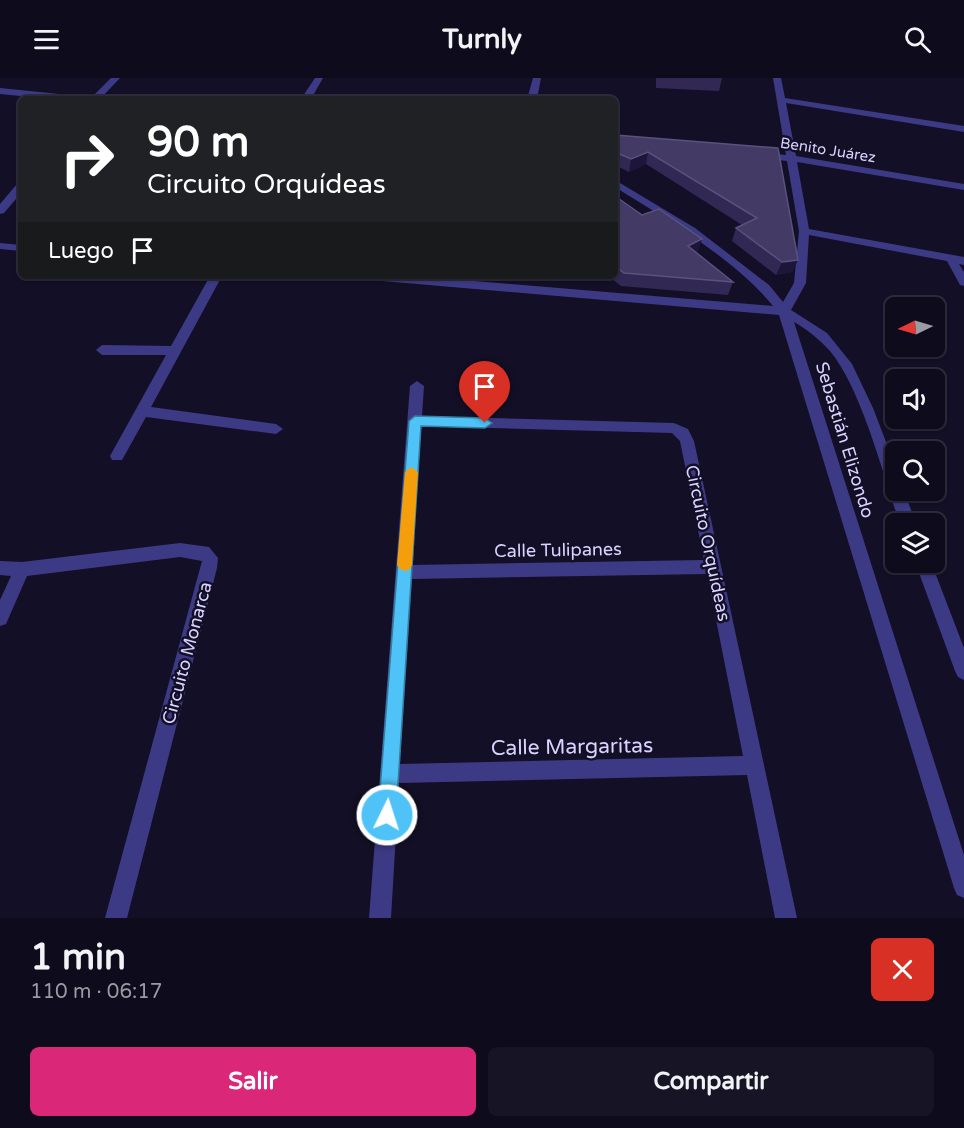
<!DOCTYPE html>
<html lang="es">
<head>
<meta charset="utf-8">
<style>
	:root { --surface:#0e0b1c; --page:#171425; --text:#f1f3f6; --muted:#9b9ba3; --line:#2e2b3b; --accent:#db2777 }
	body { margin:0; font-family:"Varela Round",sans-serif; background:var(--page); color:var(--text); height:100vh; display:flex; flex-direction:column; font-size:22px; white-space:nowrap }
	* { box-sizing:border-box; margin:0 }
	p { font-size:20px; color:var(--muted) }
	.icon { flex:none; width:33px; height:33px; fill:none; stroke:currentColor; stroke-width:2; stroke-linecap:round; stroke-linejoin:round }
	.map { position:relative; height:840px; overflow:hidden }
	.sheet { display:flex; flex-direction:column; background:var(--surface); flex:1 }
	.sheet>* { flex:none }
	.guide { position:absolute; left:18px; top:18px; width:600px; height:183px; border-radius:9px; box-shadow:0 2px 4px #0004,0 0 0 2px var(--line); background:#202124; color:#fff; overflow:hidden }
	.needle { width:39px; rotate:265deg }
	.tools { position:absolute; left:885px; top:219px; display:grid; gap:12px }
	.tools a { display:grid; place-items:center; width:60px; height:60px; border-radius:9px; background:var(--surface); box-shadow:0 2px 4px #0004,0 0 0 2px var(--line); font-size:30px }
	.pin { position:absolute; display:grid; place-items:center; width:51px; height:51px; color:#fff; margin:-62px -26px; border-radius:50% 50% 50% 0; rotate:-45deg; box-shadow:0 0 6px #0007 }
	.pin .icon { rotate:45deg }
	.me { position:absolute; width:66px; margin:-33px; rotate:4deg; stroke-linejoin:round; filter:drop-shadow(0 0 4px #0008) }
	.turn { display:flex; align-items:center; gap:21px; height:126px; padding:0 30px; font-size:27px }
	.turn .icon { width:78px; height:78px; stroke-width:2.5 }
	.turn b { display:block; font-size:42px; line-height:51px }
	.then { display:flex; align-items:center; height:57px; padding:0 30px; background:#0003; gap:12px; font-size:22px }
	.round { display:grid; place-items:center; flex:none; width:63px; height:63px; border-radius:9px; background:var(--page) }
	.summary { display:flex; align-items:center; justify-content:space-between; height:102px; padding:0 30px }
	h1 { font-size:36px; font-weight:700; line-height:45px }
	.cta { display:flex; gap:12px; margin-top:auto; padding:12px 30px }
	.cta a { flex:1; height:69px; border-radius:9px; background:var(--accent); color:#fff; font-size:24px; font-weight:700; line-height:69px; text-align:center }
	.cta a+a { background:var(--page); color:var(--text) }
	header { display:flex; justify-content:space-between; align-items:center; height:78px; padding:0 30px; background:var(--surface); font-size:27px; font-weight:700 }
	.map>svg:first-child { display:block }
</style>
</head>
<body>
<header><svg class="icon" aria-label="menu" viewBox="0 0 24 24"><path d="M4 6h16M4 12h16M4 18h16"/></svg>Turnly<svg class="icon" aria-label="search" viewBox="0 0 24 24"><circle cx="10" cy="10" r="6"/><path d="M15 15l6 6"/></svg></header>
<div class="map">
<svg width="964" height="840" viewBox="0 0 964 840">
	<rect width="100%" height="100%" fill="#130f26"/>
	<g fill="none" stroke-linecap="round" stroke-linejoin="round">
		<!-- street -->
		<path fill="#3d3a85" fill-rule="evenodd" d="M111,0H120L100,21H90Z
			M315,0H323L311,21H301Z
			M533,0H541L537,21H527Z
			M773,0H781L785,20L964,48V54L786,25L796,78L964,106V112L797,84L809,151L964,179V187L959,186L964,194V208L960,207L947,183L809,157L806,205L791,232L827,255L852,286L873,330L896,390V412H904L916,446H900C883,397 862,312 830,273C819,261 808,252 794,244L964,777V820L957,817L954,810L779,237L371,202L365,198H416L773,228C735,181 666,141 615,109V102L695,150L769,207L783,224L794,205L799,153L787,83L759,80L754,77L759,74L786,77Z
			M0,10L79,18L84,21H52L0,16Z
			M21,105V115L4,135L0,136V126L17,106Z
			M0,165L21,167V173L0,171Z
			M210,198H222L151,329L276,346L283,351L276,356L146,339L122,382H112L110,378L166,277H102L96,272L102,267L171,268Z
			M417,303L424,308L422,338L674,345L688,351L694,363L797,840H775L747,697L399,705L391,840H369L410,308ZM421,348L672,355L680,363L704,482L413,487ZM707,496L743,678L400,686L412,501Z
			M180,465L209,469L218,480L217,490L127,840H105L202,483L180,479L27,498L6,546L0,548V522L11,498L0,497V483L22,484Z
			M915,484H931L964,570V602L958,599L955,593Z"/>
	</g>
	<!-- wall -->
	<path fill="#312854" d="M656,0H722L719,13L656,10Z
		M615,57L778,70L798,182L792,194L776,197L732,163L736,150L742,147L646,86L629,94L615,87Z
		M615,118L698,174L696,175L733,204L728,217L621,208L608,198H615Z"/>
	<!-- shaded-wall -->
	<path fill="#1d163a" d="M648,74L646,86L629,94L631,81Z
		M702,161L698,174L684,181L688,168Z
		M798,182L792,194L776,197L782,184Z"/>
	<!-- building -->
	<path fill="#433a66" stroke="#5a527e" stroke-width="1.5" d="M615,57L778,70L798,182L782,184L736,150L757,140L648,74L631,81L615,74Z
		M615,118L642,137L659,131L702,161L688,168L733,204L624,195L615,188Z"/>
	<!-- route -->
	<path fill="#4fc3f7" stroke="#337fa1" stroke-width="1.5" d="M415,338L485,340L492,345L485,350L421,348L396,737L394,744L387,746L381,744L378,737L409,343Z"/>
	<!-- slow -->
	<path fill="#f59e0b" d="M411,389L418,394L412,487L410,491L405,493L400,491L397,487L405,394Z"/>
	<g text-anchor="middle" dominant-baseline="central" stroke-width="5" stroke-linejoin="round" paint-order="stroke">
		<!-- far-street labels -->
		<g font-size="15" fill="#d9d4ff" stroke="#130f26">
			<text transform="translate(828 72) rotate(9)">Benito Juárez</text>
		</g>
		<!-- street labels -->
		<g font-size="18" fill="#d9d4ff" stroke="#130f26">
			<text transform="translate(845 362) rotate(73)">Sebastián Elizondo</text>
			<text transform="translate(708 465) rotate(78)">Circuito Orquídeas</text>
			<text transform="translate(558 472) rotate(-1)">Calle Tulipanes</text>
			<text transform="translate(187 575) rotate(-75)">Circuito Monarca</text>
		</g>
		<!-- near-street labels -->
		<g font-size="21" fill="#d9d4ff" stroke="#130f26">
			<text transform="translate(572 669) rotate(-1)">Calle Margaritas</text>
		</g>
	</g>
</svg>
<div class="tools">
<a><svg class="needle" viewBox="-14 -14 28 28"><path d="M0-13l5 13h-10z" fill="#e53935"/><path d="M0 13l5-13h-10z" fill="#9b9ba3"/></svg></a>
<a><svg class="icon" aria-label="sound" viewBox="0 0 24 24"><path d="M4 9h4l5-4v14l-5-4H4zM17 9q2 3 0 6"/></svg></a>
<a><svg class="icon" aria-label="search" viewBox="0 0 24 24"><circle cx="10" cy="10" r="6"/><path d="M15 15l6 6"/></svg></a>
<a><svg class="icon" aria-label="layers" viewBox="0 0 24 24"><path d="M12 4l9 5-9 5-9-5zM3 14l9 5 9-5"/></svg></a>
</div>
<div class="pin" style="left:485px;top:345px;background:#d93025"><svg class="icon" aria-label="arrive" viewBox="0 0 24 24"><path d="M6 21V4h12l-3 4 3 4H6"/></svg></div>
<svg class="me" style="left:387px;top:737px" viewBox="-20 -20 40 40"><circle r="17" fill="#4fc3f7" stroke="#fff" stroke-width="3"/><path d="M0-11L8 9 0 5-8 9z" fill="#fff"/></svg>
<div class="guide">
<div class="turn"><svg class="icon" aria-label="right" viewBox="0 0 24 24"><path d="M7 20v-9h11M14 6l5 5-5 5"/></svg><div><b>90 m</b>Circuito Orquídeas</div></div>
<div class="then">Luego<svg class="icon" aria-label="arrive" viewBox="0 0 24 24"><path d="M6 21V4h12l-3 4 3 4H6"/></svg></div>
</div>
</div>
<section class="sheet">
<div class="summary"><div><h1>1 min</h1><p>110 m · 06:17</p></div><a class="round" style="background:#d93025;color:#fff"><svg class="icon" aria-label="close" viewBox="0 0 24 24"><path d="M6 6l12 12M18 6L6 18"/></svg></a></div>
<div class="cta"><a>Salir</a><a>Compartir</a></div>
</section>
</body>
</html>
